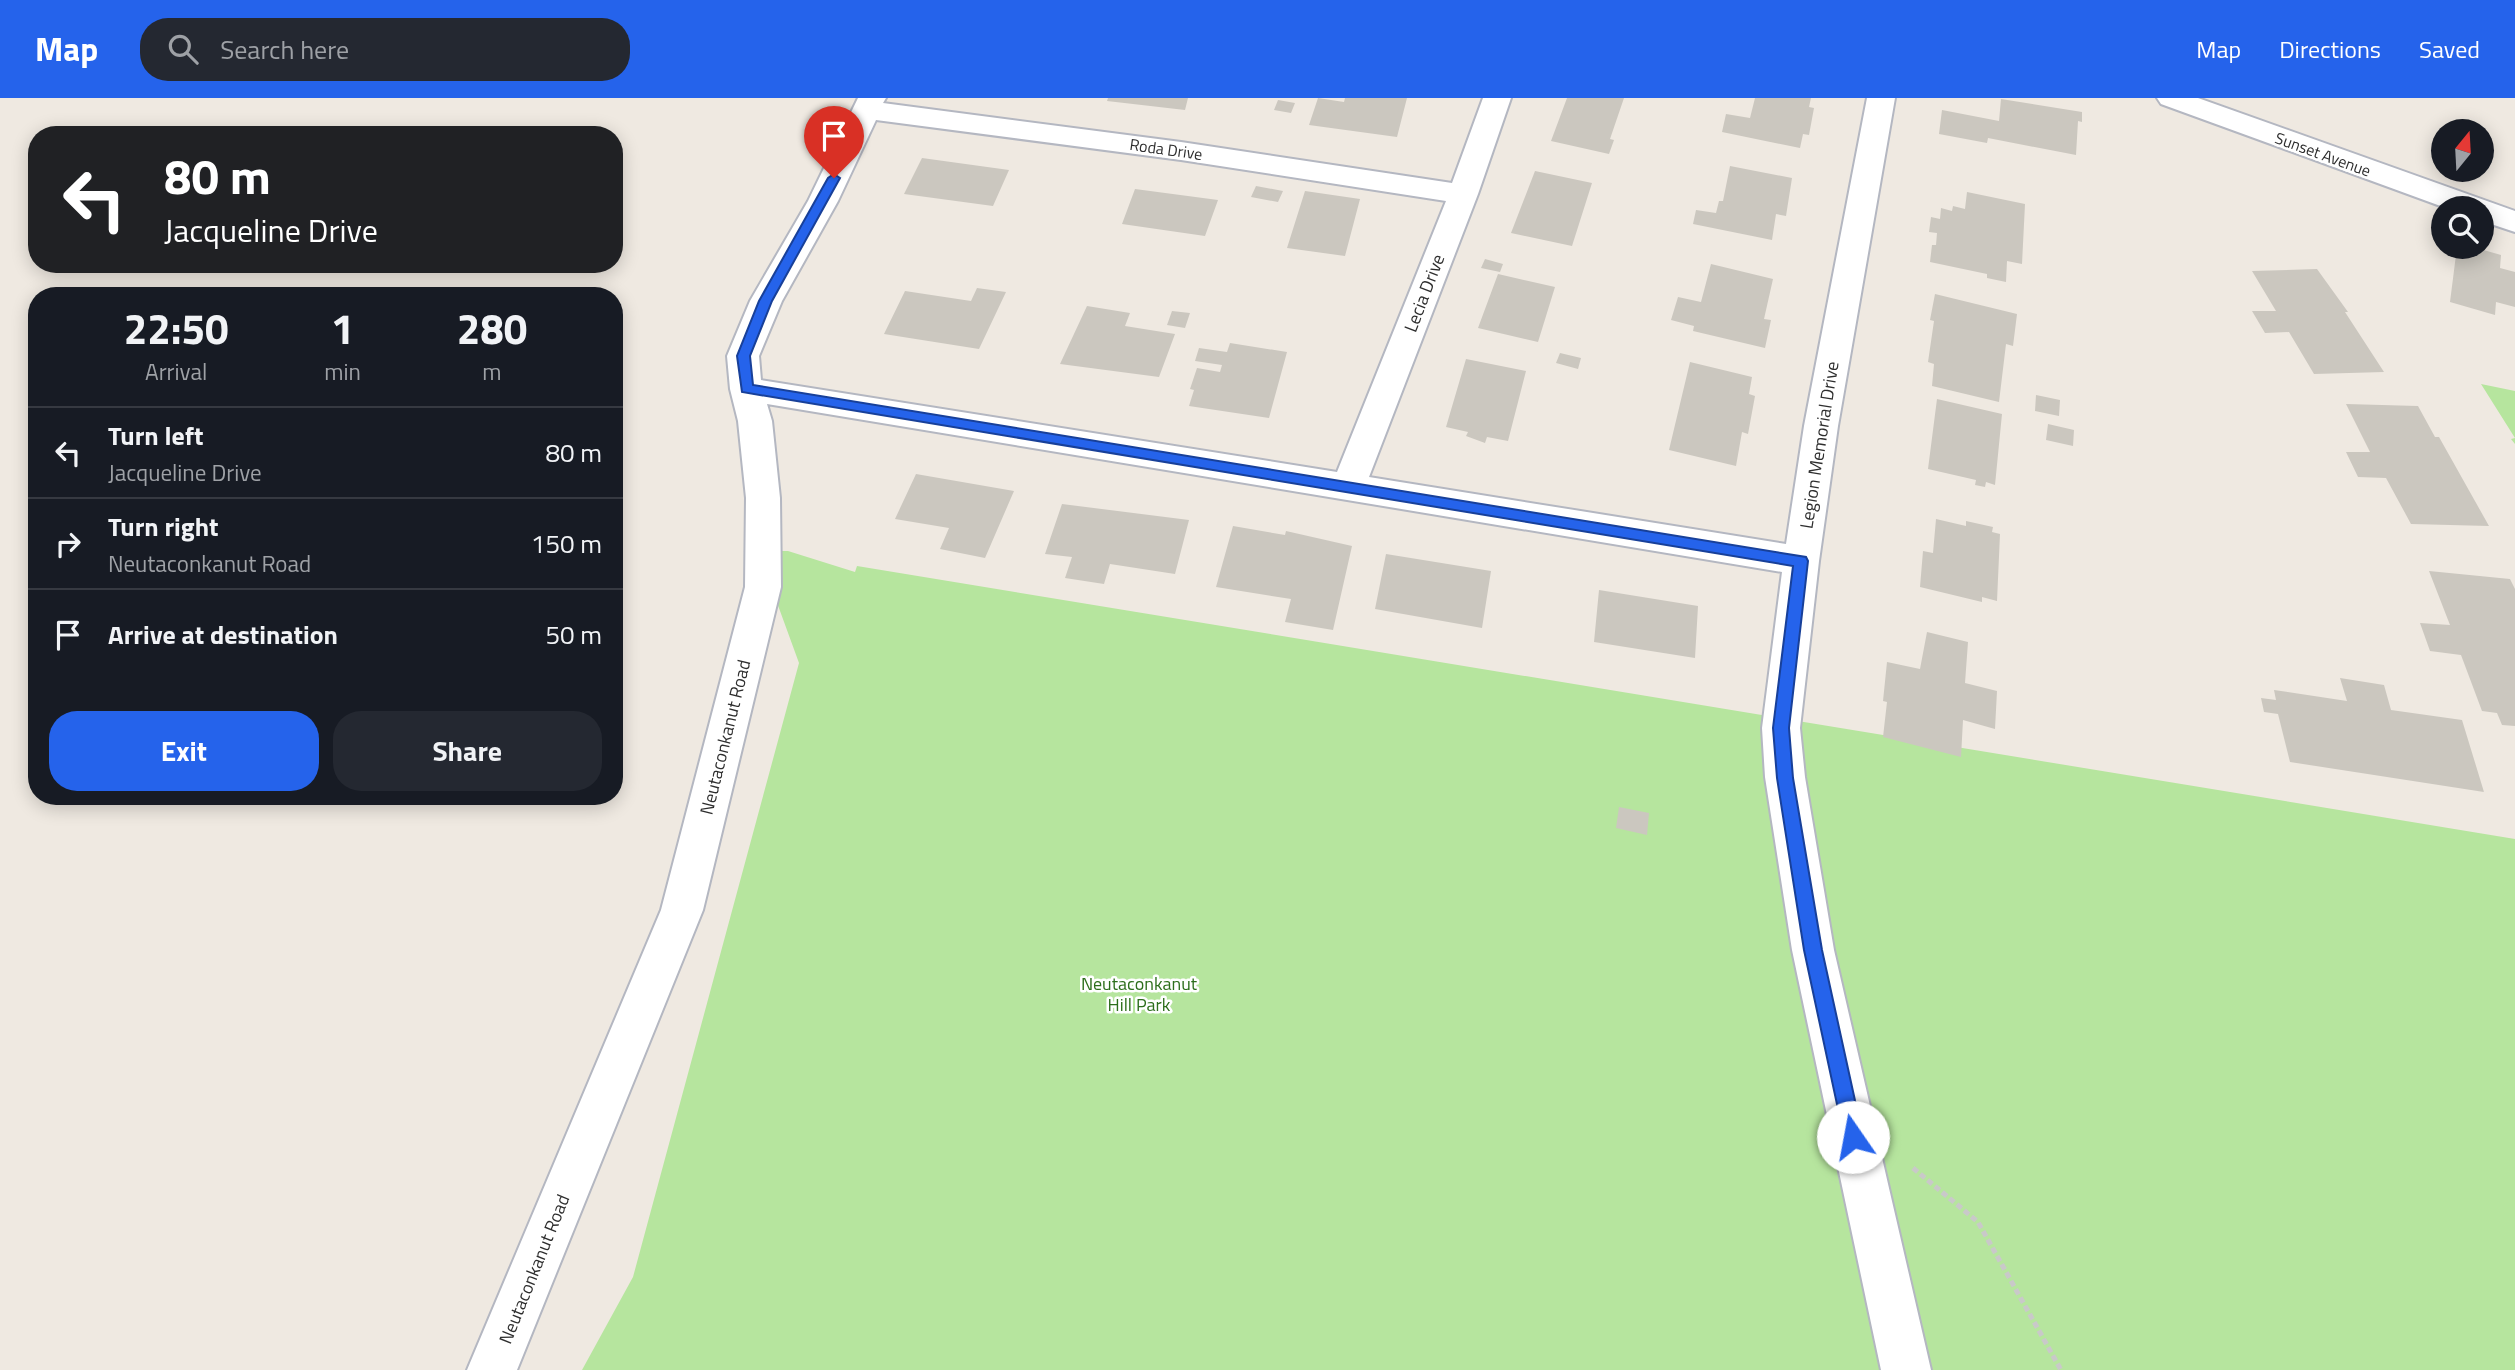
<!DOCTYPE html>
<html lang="en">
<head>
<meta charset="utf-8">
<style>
	:root { --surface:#171b24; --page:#242831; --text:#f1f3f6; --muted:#9ea1a6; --line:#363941; --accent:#2563eb }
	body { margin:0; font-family:"Titillium Web",sans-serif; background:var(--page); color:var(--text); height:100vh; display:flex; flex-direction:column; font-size:26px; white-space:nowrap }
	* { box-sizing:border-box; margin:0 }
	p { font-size:23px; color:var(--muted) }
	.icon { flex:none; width:38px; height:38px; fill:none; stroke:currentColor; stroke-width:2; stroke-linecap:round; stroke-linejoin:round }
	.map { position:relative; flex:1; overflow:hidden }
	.drawer { position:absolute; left:28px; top:189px; width:595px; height:518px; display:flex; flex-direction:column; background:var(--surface); border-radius:28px; box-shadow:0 4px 18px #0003 }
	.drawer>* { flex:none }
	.guide { position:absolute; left:28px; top:28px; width:595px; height:147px; border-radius:28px; box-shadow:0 4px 18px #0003; background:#202124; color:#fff; overflow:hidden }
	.needle { width:46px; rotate:18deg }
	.buttons { position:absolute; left:2431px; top:21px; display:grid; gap:14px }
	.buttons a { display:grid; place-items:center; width:63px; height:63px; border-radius:50%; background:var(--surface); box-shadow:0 4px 18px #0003; font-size:35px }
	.pin { position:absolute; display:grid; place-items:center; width:60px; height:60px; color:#fff; margin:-72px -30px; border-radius:50% 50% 50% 0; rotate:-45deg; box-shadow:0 0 7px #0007 }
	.pin .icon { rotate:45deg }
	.me { position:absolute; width:77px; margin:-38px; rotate:348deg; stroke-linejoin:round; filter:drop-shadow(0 0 5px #0008) }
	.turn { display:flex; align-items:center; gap:24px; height:147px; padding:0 21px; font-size:32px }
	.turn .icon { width:91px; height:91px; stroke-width:2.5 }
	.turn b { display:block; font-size:49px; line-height:60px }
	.eta { display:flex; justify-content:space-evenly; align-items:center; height:119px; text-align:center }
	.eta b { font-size:42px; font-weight:700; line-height:49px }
	.primary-button { display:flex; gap:14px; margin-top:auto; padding:14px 21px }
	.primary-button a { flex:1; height:80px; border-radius:28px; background:var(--accent); color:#fff; font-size:28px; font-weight:700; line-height:80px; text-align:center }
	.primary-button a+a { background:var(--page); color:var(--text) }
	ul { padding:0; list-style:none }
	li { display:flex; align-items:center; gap:21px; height:91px; padding:0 21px; border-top:2px solid var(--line) }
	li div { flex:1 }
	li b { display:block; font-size:26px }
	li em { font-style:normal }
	header { display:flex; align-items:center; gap:42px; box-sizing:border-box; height:98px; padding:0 35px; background:var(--accent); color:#fff }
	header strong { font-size:33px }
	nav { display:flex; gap:38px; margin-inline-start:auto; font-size:24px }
	.search { width:490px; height:63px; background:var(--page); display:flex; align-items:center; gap:18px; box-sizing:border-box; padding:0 24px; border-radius:28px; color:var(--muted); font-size:26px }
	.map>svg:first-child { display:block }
</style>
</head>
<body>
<header>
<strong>Map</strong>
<div class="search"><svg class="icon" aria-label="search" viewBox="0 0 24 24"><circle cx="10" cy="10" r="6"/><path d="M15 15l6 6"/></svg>Search here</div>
<nav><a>Map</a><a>Directions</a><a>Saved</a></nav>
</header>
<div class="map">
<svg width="2515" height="1272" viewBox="0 0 2515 1272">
	<rect width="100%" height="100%" fill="#efe9e1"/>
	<!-- green -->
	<path fill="#b6e59e" d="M2481,286L2515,293V346L2511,341L2515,340Z
		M768,453H788L855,474L857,468L2515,741V1272H582L633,1179L799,565L768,480Z"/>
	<!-- building -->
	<path fill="#cbc7bf" d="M1108,0H1188L1185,12L1107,3Z
		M1318,0L1344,4L1345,0H1407L1397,39L1309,27Z
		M1567,0H1624L1610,41L1614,42L1609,56L1551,43Z
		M1755,0H1811L1809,9L1814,10L1809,37L1803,36L1800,50L1722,34L1726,16L1750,20Z
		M2001,1L2082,14V24L2078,23L2076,57L1988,40L1987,45L1939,36L1942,12L1999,23Z
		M1278,2L1295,5L1291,15L1274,12Z
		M922,60L1009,72L993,108L904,96Z
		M1730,68L1792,80L1786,118L1776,116L1772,142L1693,126L1696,112L1716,115L1719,103H1723Z
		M1535,73L1592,85L1572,148L1511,135Z
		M1256,88L1283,93L1278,104L1251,99Z
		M1135,91L1218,102L1205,138L1122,126Z
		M1305,93L1360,101L1345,158L1287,150Z
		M1967,94L2025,106L2022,166L2007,163L2006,184L1987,180V176L1930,164L1932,147H1936L1937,135L1929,134L1931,119L1940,121L1941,110L1952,113L1953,108L1965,111Z
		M2457,149H2473L2501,157L2500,170L2515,174V209L2496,204L2495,217L2450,204Z
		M1485,161L1503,166L1500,174L1481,170Z
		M1711,166L1773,181L1764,221L1771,222L1765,250L1693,233L1694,228L1671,222L1678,199L1701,204Z
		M2317,171L2348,214H2345L2384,274L2314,276L2289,234L2265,235L2252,213H2276L2252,173Z
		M1498,176L1555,189L1538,244L1478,230Z
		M977,190L1006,194L979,251L884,236L905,193L971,203Z
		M1935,196L2017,216L2013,248L2006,246L1999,304L1932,288L1934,266L1928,264L1934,223L1930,222Z
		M1087,208L1130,215L1125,228L1175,236L1159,279L1060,266Z
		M1172,213L1190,215L1185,230L1167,227Z
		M1230,245L1287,254L1269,320L1189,308L1194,292L1190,291L1197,270L1220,274L1222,267L1195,263L1199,250L1227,254Z
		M1560,255L1581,260L1578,271L1556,265Z
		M1466,261L1526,273L1508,343L1487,339L1485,345L1466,338L1468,334L1446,329Z
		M1690,264L1752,279L1749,296L1755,298L1748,336L1742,334L1736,368L1669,352Z
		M2036,297L2060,302L2059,318L2035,313Z
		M1937,301L2002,316L1995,387L1986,384L1985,389L1975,387L1976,382L1928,371Z
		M2346,306L2418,308L2435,339H2439L2489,428L2411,426L2386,380L2358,379L2346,354H2370Z
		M2048,326L2074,332L2073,348L2046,342Z
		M916,376L1014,393L985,460L940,451L949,430L895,421Z
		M1062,406L1189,422L1175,476L1110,466L1104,486L1065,480L1072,459L1045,456Z
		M1936,421L1966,428V423L1993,429L1992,434L2000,436L1997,503L1982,499V504L1920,489L1923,453L1933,455Z
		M1233,428L1285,437L1286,433L1352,448L1333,532L1285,524L1291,501L1216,489Z
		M1386,456L1491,473L1482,530L1375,511Z
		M2429,473L2510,481L2515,491V628L2502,627L2497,615L2482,613L2461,557L2430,553L2420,525L2450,527Z
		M1599,492L1698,508L1695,560L1594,544Z
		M1927,534L1968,544L1965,585L1997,593L1995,631L1963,622L1961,659L1883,639L1887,604L1883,603L1887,564L1920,571Z
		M2340,580L2384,587L2391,612L2462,622L2484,694L2290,664L2278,616L2264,614L2261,600L2276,602L2274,592L2347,603Z
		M1619,709L1649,715L1647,737L1616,730Z"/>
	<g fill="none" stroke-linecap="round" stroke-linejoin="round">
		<!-- street casing -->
		<g stroke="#b4b7c1" stroke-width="4">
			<path id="street" d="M858,0H886L883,5L1181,44L1452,85L1483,0H1511L1478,96L1369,379L1786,446L1804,328L1867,0H1895L1838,328L1819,463L1800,630L1805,679L1834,852L1931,1272H1881L1792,852L1765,679L1762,630L1782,474L767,306L772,323L780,400L781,489L703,812L517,1272H467L661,812L745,489L746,400L738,323L730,291L727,258L750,203L808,103ZM876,22L1181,62L1446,103L1337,374L761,282L759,258L782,203L838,103Z"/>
		</g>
		<!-- secondary casing -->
		<g stroke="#b4b7c1" stroke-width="4">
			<path id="secondary" d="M2157,0H2198L2515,113V134L2482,123V110H2446L2161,6Z"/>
		</g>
		<!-- path -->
		<path stroke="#c9c9c9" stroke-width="5" stroke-dasharray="6 3.5" stroke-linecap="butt" d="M1913,1070L1978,1124L2061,1272"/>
		<!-- street -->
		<use href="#street" fill="#fff" fill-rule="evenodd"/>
		<!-- secondary -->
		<use href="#secondary" fill="#fff" fill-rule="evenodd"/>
	</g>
	<!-- route -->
	<path fill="#2563eb" stroke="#184099" stroke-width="2" d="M834,76L840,80L772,203L750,258L753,287L1806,459L1808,463L1789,630L1793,680L1822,852L1863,1039L1860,1046L1853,1048L1847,1046L1844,1039L1804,852L1777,680L1773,630L1793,468L742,294L737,258L759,203L828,80Z"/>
	<g text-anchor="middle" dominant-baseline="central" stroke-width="5" stroke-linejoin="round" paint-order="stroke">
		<!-- far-street labels -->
		<g font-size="16" fill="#2e2e2e" stroke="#fff">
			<text transform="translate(1166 51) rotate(8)">Roda Drive</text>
			<text transform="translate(2323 56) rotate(20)">Sunset Avenue</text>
		</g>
		<!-- street labels -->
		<g font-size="18" fill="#2e2e2e" stroke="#fff">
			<text transform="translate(1424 195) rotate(-69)">Lecia Drive</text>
			<text transform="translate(1819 347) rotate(-81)">Legion Memorial Drive</text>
			<text transform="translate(725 639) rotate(-76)">Neutaconkanut Road</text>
			<text transform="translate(534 1171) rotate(-68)">Neutaconkanut Road</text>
		</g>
		<!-- park labels -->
		<g font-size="18" fill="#2c6e1b" stroke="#fff">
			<text x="1139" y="885">Neutaconkanut<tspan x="1139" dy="21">Hill Park</tspan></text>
		</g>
	</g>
</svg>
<div class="buttons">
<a><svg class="needle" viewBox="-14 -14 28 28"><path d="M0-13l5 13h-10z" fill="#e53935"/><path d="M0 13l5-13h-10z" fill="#9ea1a6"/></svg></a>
<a><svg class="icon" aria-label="search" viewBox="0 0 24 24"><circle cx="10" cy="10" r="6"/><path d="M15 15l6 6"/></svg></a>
</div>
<div class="pin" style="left:834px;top:80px;background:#d93025"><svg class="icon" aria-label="arrive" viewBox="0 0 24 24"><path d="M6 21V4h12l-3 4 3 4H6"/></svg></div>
<svg class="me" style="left:1853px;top:1039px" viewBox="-20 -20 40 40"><circle r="19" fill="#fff"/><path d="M0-13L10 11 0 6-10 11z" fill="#2563eb"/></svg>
<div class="guide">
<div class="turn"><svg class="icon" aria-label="left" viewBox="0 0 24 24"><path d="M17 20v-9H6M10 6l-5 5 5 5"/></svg><div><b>80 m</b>Jacqueline Drive</div></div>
</div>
<section class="drawer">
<div class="eta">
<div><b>22:50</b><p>Arrival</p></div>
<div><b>1</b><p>min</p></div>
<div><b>280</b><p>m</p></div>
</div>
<ul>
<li><svg class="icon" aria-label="left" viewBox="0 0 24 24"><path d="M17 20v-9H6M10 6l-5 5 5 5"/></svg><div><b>Turn left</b><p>Jacqueline Drive</p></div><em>80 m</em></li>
<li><svg class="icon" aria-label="right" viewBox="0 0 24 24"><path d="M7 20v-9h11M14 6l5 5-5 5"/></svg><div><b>Turn right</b><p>Neutaconkanut Road</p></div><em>150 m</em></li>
<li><svg class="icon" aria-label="arrive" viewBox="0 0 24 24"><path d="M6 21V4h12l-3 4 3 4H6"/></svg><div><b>Arrive at destination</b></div><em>50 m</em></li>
</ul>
<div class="primary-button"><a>Exit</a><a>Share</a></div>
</section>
</div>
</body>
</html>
